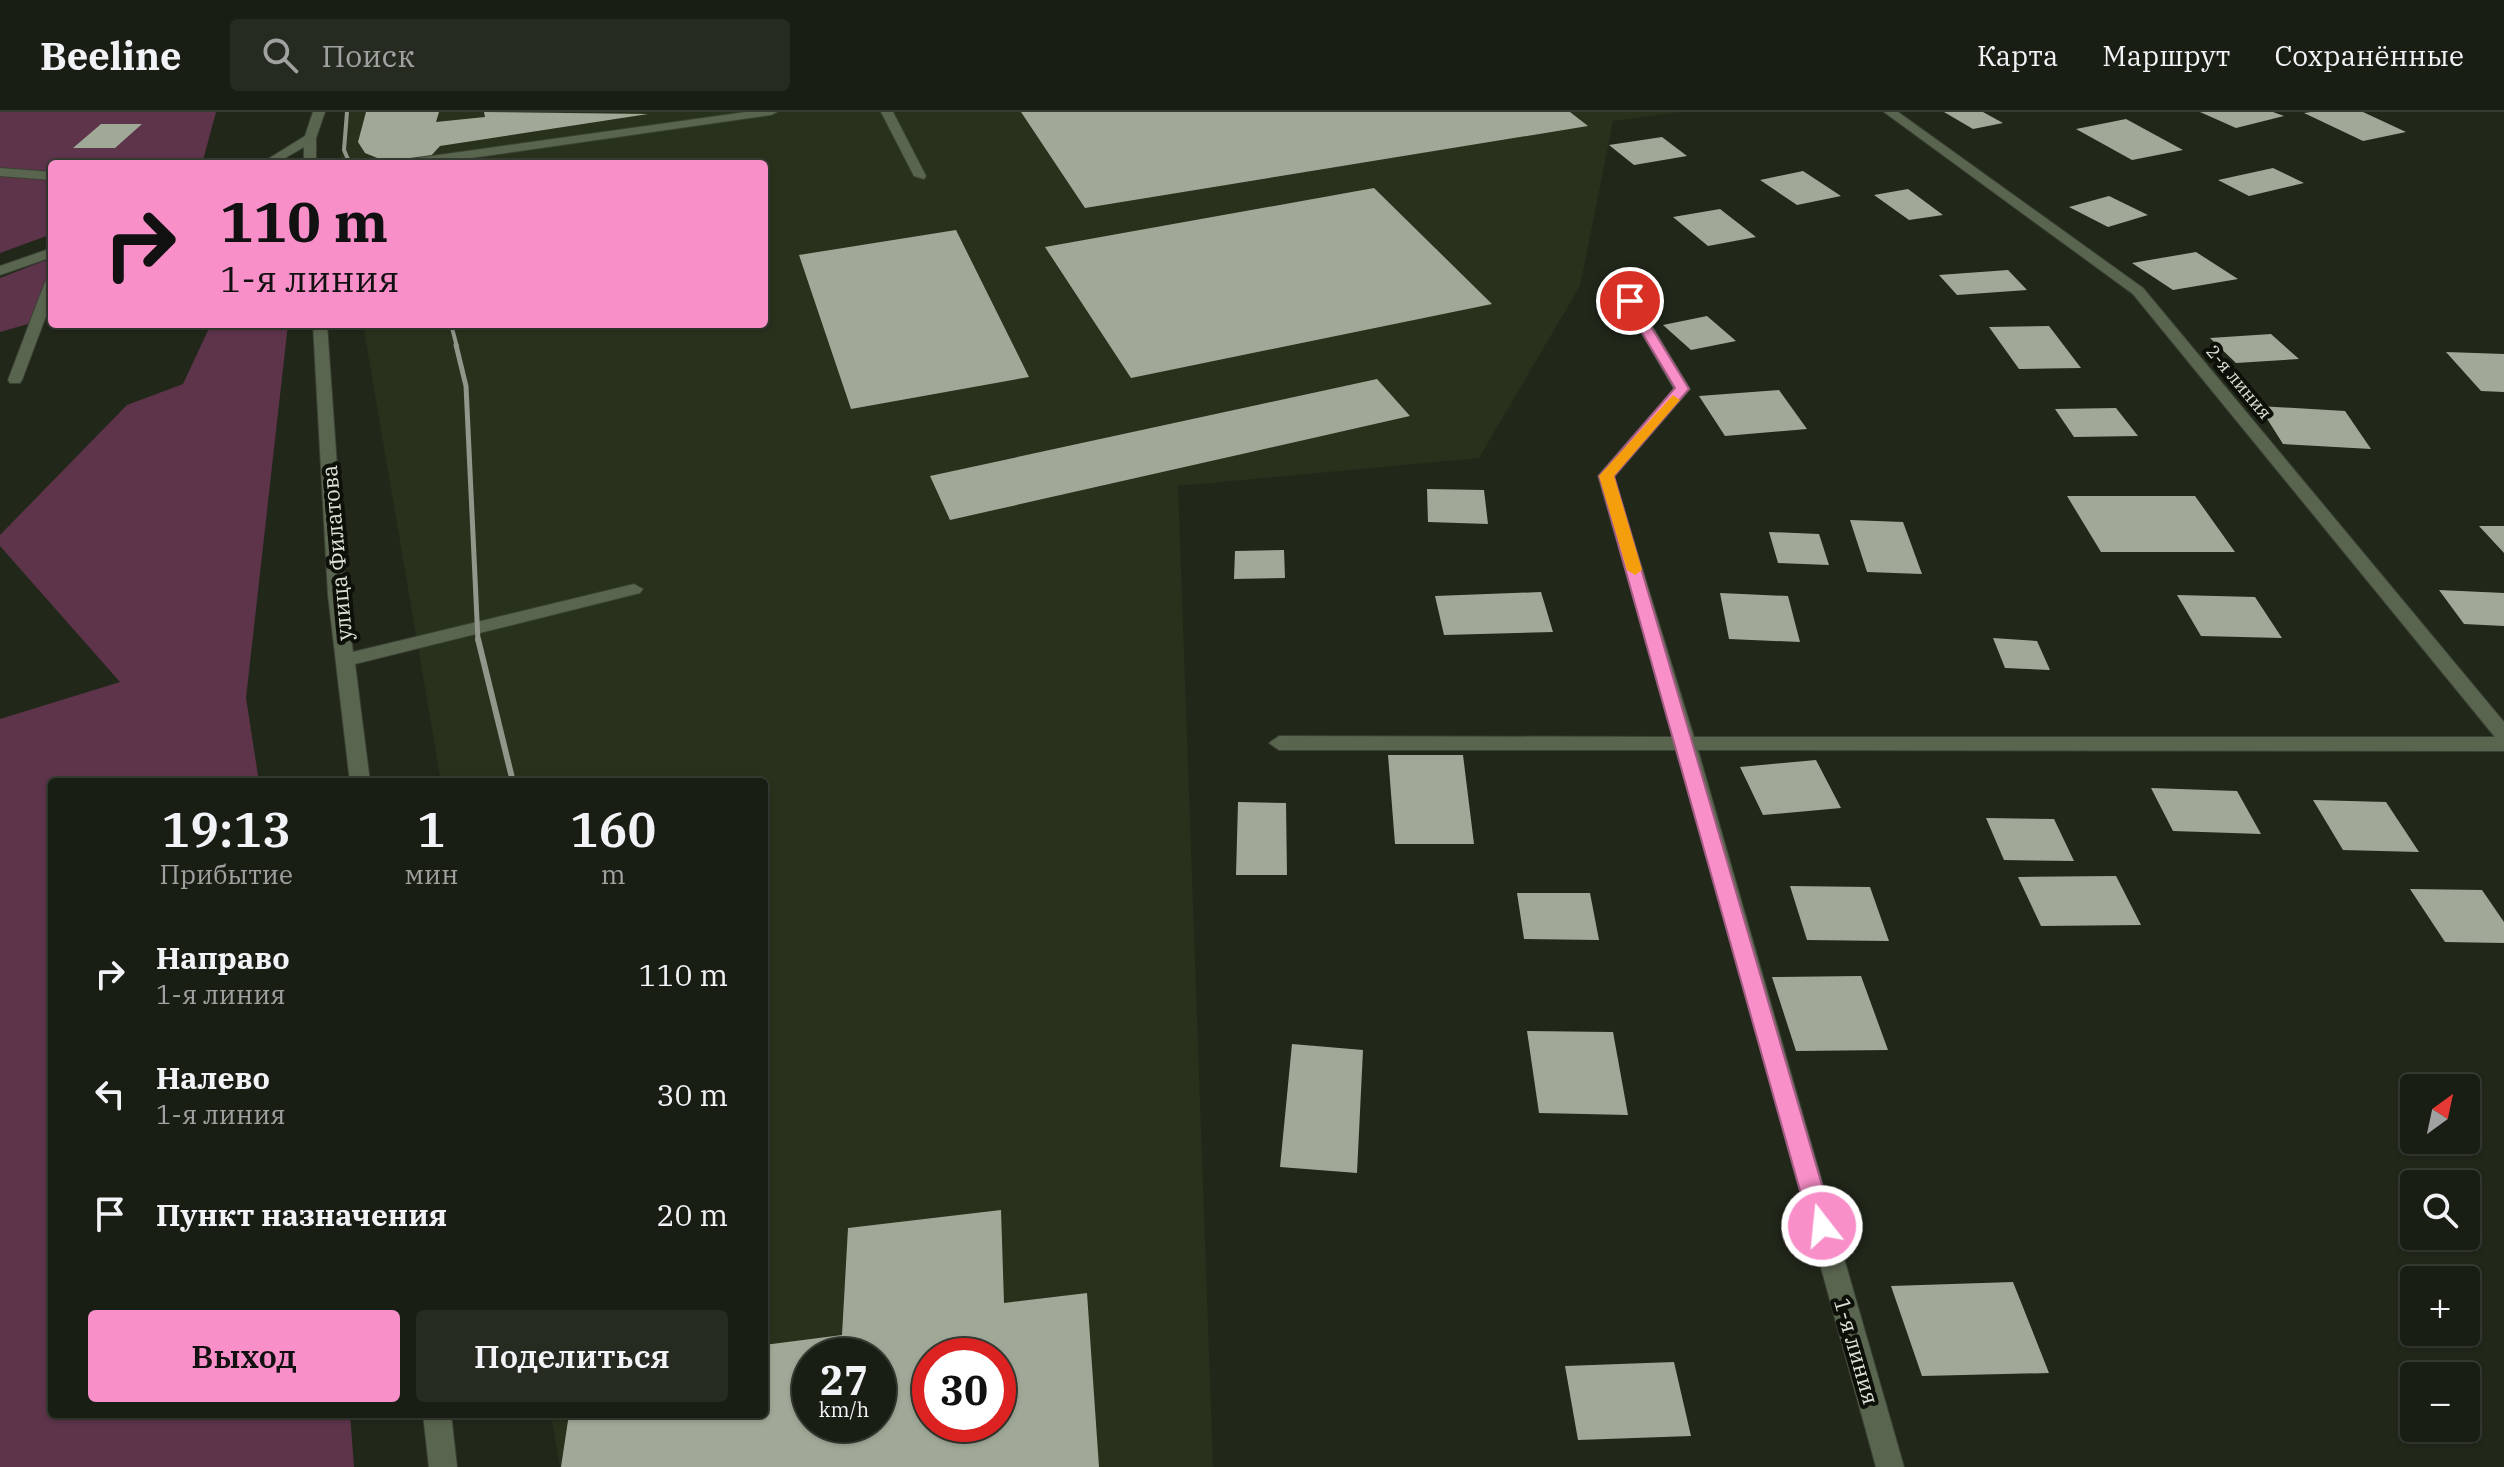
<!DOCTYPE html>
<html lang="ru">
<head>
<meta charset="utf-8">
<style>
	:root { --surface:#191e14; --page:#262b22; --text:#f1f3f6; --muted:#9fa2a0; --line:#373c34; --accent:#f98fc9 }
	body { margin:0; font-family:"IBM Plex Serif",serif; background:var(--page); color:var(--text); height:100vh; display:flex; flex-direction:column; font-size:30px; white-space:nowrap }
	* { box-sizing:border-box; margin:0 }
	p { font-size:26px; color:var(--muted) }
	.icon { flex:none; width:44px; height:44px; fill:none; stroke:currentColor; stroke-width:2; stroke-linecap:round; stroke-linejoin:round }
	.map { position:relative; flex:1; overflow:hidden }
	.side { position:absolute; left:48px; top:666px; width:720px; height:640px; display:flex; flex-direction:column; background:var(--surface); border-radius:8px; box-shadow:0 2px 6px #0004,0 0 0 2px var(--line) }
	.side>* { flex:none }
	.banner { position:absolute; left:48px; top:48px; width:720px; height:168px; border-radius:8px; box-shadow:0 2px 6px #0004,0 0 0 2px var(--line); background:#f98fc9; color:#111; overflow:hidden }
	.needle { width:52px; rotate:33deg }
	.controls { position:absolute; left:2400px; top:962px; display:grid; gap:16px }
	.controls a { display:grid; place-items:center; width:80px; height:80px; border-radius:8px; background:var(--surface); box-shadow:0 2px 6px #0004,0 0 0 2px var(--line); font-size:40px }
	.speed { position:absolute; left:792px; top:1226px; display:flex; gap:16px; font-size:40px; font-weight:700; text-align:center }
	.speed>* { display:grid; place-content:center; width:104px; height:104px; border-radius:50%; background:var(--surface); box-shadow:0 2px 6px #0004,0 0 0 2px var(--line); line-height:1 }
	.speed small { font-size:20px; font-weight:400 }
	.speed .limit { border:12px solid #d22; background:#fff; color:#111 }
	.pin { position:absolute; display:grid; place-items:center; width:68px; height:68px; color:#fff; margin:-34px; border:4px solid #fff; border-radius:50%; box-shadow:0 2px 8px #0007 }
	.me { position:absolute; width:88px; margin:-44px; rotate:344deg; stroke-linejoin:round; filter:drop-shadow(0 0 6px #0008) }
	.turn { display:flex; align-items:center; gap:28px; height:168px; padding:0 40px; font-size:36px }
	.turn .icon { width:104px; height:104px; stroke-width:2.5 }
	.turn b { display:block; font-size:56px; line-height:68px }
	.eta { display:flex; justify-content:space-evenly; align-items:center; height:136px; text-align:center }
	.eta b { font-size:48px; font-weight:600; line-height:56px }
	.button { display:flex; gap:16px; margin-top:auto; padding:16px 40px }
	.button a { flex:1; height:92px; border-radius:8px; background:var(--accent); color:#111; font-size:32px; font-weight:600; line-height:92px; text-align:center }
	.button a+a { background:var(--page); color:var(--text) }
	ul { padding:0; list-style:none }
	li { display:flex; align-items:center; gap:24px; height:120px; padding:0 40px }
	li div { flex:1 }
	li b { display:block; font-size:30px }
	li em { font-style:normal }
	header { display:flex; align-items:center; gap:48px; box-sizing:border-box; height:112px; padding:0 40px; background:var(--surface); border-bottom:2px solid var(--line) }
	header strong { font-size:38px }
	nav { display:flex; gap:44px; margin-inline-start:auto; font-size:28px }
	.search { width:560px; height:72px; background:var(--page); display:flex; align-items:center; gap:20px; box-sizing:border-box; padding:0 28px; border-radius:8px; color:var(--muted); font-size:30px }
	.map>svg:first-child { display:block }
</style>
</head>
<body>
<header>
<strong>Beeline</strong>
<div class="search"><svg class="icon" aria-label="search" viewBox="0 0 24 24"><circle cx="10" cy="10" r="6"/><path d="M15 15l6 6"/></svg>Поиск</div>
<nav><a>Карта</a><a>Маршрут</a><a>Сохранённые</a></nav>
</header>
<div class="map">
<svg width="2504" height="1355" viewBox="0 0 2504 1355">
	<rect width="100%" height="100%" fill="#21281a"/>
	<!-- built -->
	<path fill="#27311c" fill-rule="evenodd" d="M350,0H1680L1613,9L1580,174L1479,346L1178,374L1213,1355H560L551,1302H764V670H441L363,212H764V52H339ZM810,1244H878V1312H810ZM930,1244H998V1312H930Z"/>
	<!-- green -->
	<path fill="#5d344a" d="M0,0H216L202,52H52V122L0,141Z
		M52,146V205L0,220V166Z
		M211,212H288L246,586L259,670H52V1302H350L354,1355H0V607L120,570L0,434V423L127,293L183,272Z"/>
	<!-- building -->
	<path fill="#a0a997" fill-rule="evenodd" d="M366,0H439L436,10L485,5L484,0L648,2L440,34L429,46L387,50L365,41L358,30Z
		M1021,0H1570L1588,14L1085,96Z
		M1944,0H1983L2003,11L1973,17Z
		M2200,0H2273L2284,4L2236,16Z
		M2311,0H2363L2406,20L2363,29L2304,1Z
		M2126,7L2183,38L2132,48L2076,17Z
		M101,12H142L115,36H73Z
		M1662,25L1687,44L1634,53L1609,33Z
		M2273,56L2304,71L2249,84L2218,68Z
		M1803,59L1841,84L1797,93L1760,68Z
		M1374,76L1492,192L1131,266L1045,135Z
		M1908,77L1943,103L1909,108L1874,83Z
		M2109,84L2148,103L2108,115L2069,95Z
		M1720,97L1756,125L1708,134L1673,105Z
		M956,118L1029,265L851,297L799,143Z
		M2196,140L2238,167L2173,178L2132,151Z
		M2008,158L2027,178L1957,183L1939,163Z
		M1707,204L1736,229L1691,238L1663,213Z
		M2049,214L2081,256L2019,257L1989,215Z
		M2271,222L2299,247L2236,251L2210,226Z
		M2446,240L2504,242V280L2481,279Z
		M1377,267L1410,304L950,408L930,364Z
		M1779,278L1807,317L1725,324L1699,284Z
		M2259,294L2345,299L2371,337L2283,332Z
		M2116,296L2138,324L2074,325L2055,297Z
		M1427,377L1484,378L1488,412L1428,410Z
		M2067,384H2195L2235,440H2101Z
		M1850,408L1903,410L1922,462L1867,460Z
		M2479,414H2504V441Z
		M1769,420L1819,422L1829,453L1778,451Z
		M1284,438L1285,466L1234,467L1235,439Z
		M2439,478L2504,481V514L2464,512Z
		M1541,480L1553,520L1444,523L1435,484Z
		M1720,481L1788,484L1800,530L1729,527Z
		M2177,483L2255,485L2282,526L2201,524Z
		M1993,526L2037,529L2050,558L2005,556Z
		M1388,643H1463L1474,732H1395Z
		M1816,648L1841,696L1763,703L1740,655Z
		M2151,676L2237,679L2261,722L2173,719Z
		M2313,688L2386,690L2419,740L2343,738Z
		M1238,690L1286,691L1287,763H1236Z
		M1986,706L2054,707L2074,749L2004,748Z
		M2116,764L2141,813L2041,814L2018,765Z
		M1790,774L1870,775L1889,829L1807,828Z
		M2410,777L2482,778L2504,810V831L2445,830Z
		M1517,781H1590L1599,828L1524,827Z
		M1861,864L1888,938L1796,939L1772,865Z
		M1527,919L1613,920L1628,1003L1539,1001Z
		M1292,932L1363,938L1357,1061L1280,1055Z
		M1001,1098L1004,1191L1087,1181L1099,1355H561L569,1302H764V1233L842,1223L848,1116ZM810,1244H878V1312H810ZM930,1244H998V1312H930Z
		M2013,1170L2049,1261L1922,1264L1891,1174Z
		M1674,1250L1691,1324L1578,1328L1565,1254Z"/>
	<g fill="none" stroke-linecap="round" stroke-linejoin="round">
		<!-- minor casing -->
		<g stroke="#3b4235" stroke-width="2">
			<path id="minor" d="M313,0H325L316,26V52H304V35L275,52H260L305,24Z
				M746,0H777L771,3L429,52H397L403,48Z
				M881,0H893L926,64L924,67L914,64Z
				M1884,0H1898L2143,176L2504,610V639L1698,638L1904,1355H1876L1678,638H1279L1269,631L1279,624L1674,625L1598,364L1674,277L1623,189L1630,185L1637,189L1690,277L1614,365L1694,625H2495L2133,182Z
				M0,56L52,60V68L0,64Z
				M52,136V145L0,163V154Z
				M52,166V188L22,268L20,271H10L8,268L45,170Z
				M313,212H327L346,483L353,540L634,472L643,477L640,481L355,552L370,670H350L328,483Z
				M423,1302H451L457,1355H429Z"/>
		</g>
		<!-- minor -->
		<use href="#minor" fill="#5a654f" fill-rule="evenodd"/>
		<!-- rail-far2 -->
		<path stroke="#91978b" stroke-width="4" d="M347,0L344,38L350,52
			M451,212L457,235"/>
		<!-- rail-far1 -->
		<path stroke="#91978b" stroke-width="5" d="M456,233L466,274L478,529"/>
		<!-- rail -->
		<path stroke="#91978b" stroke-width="6" d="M478,527L513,670"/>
	</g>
	<!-- route -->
	<path fill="#f98fc9" stroke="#a25d83" stroke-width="2" d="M1625,187H1634L1689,277L1614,364L1834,1114L1830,1121L1822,1124L1814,1121L1810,1114L1599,364L1675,276L1623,189Z"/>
	<!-- slow -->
	<path fill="#f59e0b" d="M1673,283L1680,288L1678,290L1614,364L1642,458L1635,463L1627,458L1599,364Z"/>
	<g text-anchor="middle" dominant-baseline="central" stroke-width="8" stroke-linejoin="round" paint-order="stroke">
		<!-- far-street labels -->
		<g font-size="18" fill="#dee3d9" stroke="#0d1009">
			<text transform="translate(2239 270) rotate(50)">2-я линия</text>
		</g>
		<!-- street labels -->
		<g font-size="22" fill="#dee3d9" stroke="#0d1009">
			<text transform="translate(336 441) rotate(-95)">улица Филатова</text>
			<text transform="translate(1857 1239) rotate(74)">1-я линия</text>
		</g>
	</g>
</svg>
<div class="controls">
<a><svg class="needle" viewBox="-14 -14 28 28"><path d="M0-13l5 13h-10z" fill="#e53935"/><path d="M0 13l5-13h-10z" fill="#9fa2a0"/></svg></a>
<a><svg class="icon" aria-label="search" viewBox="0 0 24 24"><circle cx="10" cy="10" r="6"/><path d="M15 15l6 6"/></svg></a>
<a>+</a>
<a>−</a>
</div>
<div class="speed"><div>27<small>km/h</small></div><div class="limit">30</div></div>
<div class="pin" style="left:1630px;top:189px;background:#d93025"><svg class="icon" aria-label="arrive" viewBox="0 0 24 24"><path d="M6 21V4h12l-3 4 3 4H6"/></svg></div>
<svg class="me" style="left:1822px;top:1114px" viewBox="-20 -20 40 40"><circle r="17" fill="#f98fc9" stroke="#fff" stroke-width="3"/><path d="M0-11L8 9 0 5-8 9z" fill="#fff"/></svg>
<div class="banner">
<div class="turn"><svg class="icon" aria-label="right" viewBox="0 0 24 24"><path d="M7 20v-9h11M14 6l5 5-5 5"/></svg><div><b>110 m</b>1-я линия</div></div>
</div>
<section class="side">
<div class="eta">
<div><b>19:13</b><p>Прибытие</p></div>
<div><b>1</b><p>мин</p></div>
<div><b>160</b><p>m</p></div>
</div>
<ul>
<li><svg class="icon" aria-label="right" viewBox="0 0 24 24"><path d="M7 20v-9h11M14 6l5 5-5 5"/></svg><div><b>Направо</b><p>1-я линия</p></div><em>110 m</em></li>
<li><svg class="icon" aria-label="left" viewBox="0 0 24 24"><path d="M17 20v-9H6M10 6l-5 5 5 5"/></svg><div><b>Налево</b><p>1-я линия</p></div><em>30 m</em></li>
<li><svg class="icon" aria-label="arrive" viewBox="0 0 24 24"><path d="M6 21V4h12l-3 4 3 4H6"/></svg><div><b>Пункт назначения</b></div><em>20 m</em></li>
</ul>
<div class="button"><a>Выход</a><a>Поделиться</a></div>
</section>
</div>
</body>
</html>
